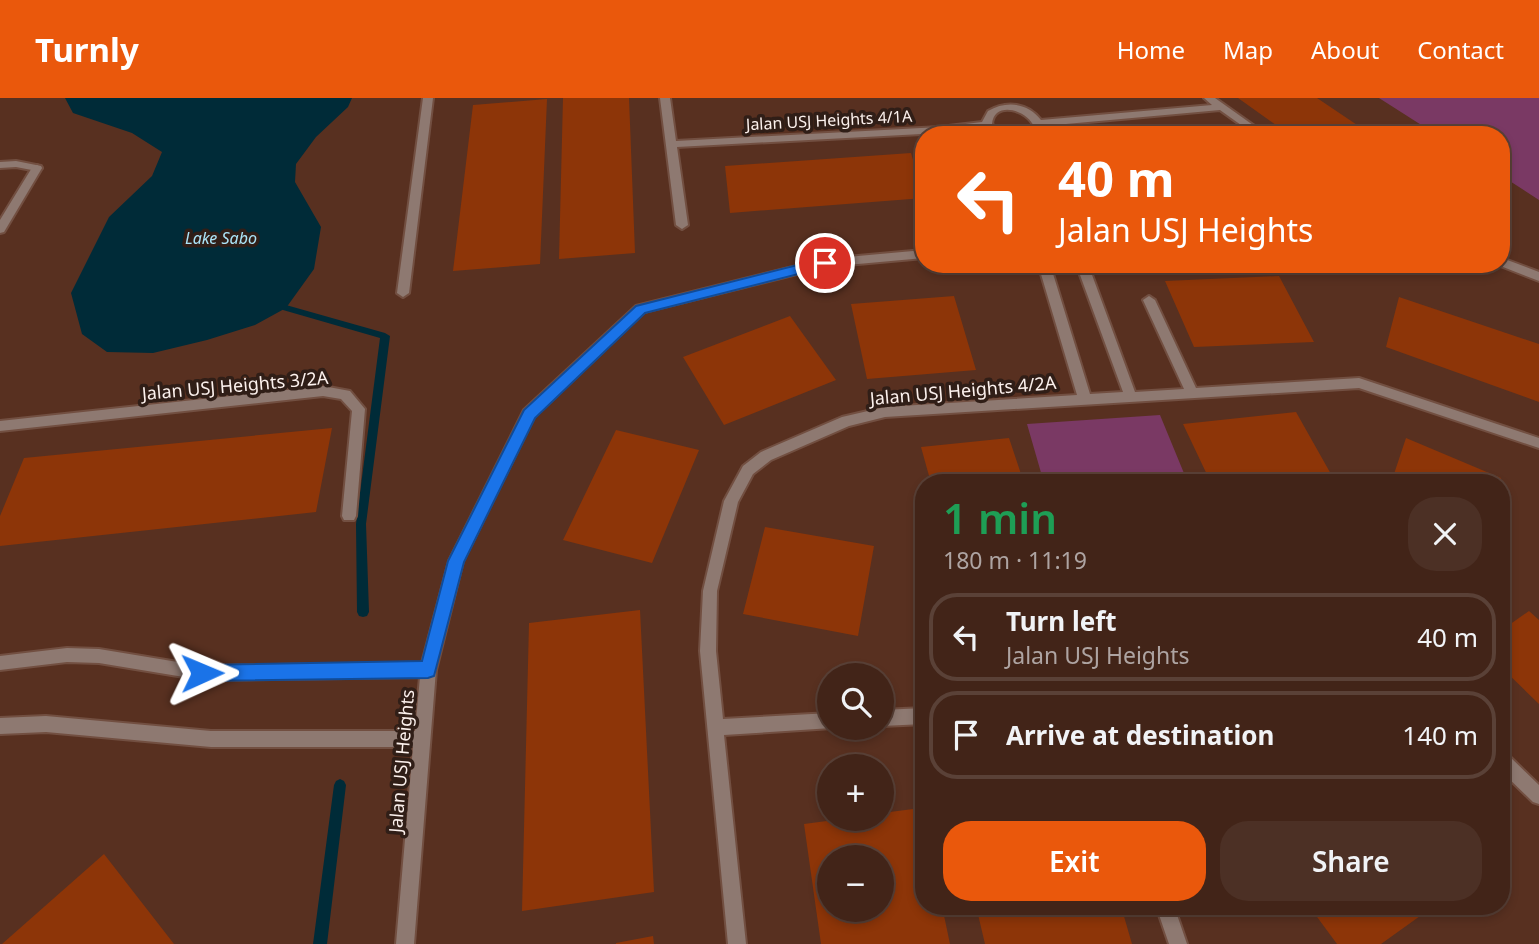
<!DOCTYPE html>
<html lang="en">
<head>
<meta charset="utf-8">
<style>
	:root { --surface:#422418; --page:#4c3025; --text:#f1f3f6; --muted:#aea4a2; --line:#5a4137; --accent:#ea580c }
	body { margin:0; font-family:"Noto Sans",sans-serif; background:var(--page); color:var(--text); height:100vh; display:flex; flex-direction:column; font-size:26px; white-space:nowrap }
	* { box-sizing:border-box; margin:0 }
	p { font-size:23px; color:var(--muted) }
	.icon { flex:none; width:38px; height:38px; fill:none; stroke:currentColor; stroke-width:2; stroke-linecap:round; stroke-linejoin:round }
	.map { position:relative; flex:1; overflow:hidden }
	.drawer { position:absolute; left:915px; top:376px; width:595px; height:441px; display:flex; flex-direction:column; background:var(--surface); border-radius:28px; box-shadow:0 4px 10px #0003,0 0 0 2px var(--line) }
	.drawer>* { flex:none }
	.banner { position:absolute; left:915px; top:28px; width:595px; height:147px; border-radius:28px; box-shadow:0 4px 10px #0003,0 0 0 2px var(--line); background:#ea580c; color:#fff; overflow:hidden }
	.tools { position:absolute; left:817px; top:565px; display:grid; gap:14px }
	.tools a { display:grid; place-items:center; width:77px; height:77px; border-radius:50%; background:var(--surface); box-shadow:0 4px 10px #0003,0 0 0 2px var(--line); font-size:35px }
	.pin { position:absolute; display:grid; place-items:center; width:60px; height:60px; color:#fff; margin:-30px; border:4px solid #fff; border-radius:50%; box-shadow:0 2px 7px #0007 }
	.me { position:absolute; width:77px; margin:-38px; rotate:89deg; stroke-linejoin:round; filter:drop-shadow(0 0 5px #0008) }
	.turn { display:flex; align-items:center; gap:24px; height:147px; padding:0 28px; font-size:32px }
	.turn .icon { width:91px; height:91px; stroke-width:2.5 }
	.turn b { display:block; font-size:49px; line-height:60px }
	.round { display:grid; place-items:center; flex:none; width:74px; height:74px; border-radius:28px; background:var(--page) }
	.head { display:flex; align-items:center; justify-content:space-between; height:119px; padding:0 28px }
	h1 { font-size:42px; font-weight:600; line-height:52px; color:#1e9e55 }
	.primary-button { display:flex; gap:14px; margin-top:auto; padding:14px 28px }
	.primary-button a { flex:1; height:80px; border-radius:28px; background:var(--accent); color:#fff; font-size:28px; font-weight:600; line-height:80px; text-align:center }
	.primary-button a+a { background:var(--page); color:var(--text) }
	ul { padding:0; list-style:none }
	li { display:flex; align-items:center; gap:21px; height:88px; margin:0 14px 10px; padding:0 14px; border:4px solid var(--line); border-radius:28px }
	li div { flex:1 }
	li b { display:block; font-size:26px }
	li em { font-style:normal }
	header { display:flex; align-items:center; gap:42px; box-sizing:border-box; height:98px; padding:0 35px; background:var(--accent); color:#fff }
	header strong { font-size:33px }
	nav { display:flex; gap:38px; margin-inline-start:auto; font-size:24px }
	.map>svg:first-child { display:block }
</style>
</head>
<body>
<header>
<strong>Turnly</strong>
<nav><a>Home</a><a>Map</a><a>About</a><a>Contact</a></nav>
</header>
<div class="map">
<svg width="1539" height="846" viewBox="0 0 1539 846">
	<rect width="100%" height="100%" fill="#583020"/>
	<!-- green -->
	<path fill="#7a3964" d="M1379,0H1539V102L1502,78V37H1437Z
		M1160,317L1188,385H1044L1027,326Z"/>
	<!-- water -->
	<path fill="#002b38" d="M65,0H352L348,9L316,39L296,66L295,84L321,129L314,171L286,210L255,227L207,242L153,255L107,254L82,236L71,195L109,119L152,78L162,54L132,35L73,15Z"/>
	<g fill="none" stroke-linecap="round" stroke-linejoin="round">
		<!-- stream -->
		<path fill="#002b38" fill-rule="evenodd" d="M286,207L385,235L390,238L366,426L369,514L367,518L363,519L359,518L357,514L356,426L380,240L283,212L282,210Z
			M340,681L344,683L346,687L327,846H313L334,687L336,683Z"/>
	</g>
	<!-- building -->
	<path fill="#8d3508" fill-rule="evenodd" d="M563,0H629L635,155L559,161Z
		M1238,0H1317L1372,37H1290Z
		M547,1L540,166L453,173L473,7Z
		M911,55L924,100L730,115L725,68Z
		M1279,178L1314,244L1194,249L1165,183Z
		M954,198L976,272L867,281L851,206Z
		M1399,199L1539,246V304L1386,249Z
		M790,218L836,282L724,327L683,259Z
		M1296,314L1336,385H1211L1183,326Z
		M332,330L316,414L0,448V418L24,360Z
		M616,332L699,352L652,465L563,442Z
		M1009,340L1024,385H931L921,349Z
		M1406,340L1501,380L1500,385H1391Z
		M765,429L874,448L858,538L743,516Z
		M640,512L654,794L522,813L529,525Z
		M1529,513L1539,522V606L1502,570V532Z
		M921,710L924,725V808H942L950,846H821L804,726L842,721H882V715ZM830,760H882V812H830Z
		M104,756L174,846H2Z
		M976,808H1121L1132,846H985Z
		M1309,808H1434L1381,846H1337Z
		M653,838L654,846H616V845Z"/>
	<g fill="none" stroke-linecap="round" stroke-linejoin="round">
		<!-- service casing -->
		<g stroke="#724f41" stroke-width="4">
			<path id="service" d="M16,63L41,68L42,70L37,73L16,69L0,70V64Z"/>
		</g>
		<!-- minor casing -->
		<g stroke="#724f41" stroke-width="4">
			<path id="minor" d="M423,0H433L409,195L403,199L397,195Z
				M660,0H670L676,43L940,29L982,24L988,13C1007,2 1028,5 1041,22L1212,7L1204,0H1215L1267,37H1255L1220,12L1044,28L1039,37H1029L1034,29C1028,12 994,2 992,26L1003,37H992L985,30L940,35L677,49L688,127L682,131L676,127Z
				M37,67L42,70L4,134L0,135V122L33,68Z
				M924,152V160L825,169L644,214L534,319L463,463L436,572L414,846H396L413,649H211L46,634L0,636V620L46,618L211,633H415L420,579L202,582L99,565L67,564L0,572V558L67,550L99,551L202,568L422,565L449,463L524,312L636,208L825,161Z
				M1502,160L1539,174V183L1498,167L1502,166Z
				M1038,166H1050L1090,296L1123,294L1076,166H1088L1135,294L1184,291L1143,202L1149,198L1155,202L1196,290L1359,280L1539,340V350L1359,290L885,319L849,328L771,362L753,376L738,404L717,493L716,553L723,621L830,615V630H832L724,637L746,846H728L700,553L703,493L724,403L743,368L761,354L842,319L885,309L1077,297Z
				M323,288L350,293L365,311L356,418L354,422H344L342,418L352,313L341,301L323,298L0,333V323Z
				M924,610V626L882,628V612Z
				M1502,655L1508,657L1539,687V706L1533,704L1502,674Z
				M1156,808H1174L1187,846H1169Z"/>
		</g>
		<!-- service -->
		<use href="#service" fill="#8e7971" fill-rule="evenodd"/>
		<!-- minor -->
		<use href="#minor" fill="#8e7971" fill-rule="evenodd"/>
	</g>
	<!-- route -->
	<path fill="#1a73e8" stroke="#114b97" stroke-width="2" d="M825,160L830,161V168L645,215L535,320L464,464L434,578L428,580L202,583L196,581L194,575L196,569L202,567L422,563L448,463L524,312L636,208Z"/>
	<g text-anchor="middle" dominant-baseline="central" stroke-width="7" stroke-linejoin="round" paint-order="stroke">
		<!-- far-street labels -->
		<g font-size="16" fill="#fcf1ed" stroke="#301e17">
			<text transform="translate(829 22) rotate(-3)">Jalan USJ Heights 4/1A</text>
		</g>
		<!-- far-water labels -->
		<g font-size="16" font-style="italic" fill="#abe4f8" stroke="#301e17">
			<text x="221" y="140">Lake Sabo</text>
		</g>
		<!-- street labels -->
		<g font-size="18" fill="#fcf1ed" stroke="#301e17">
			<text transform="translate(235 287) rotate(-5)">Jalan USJ Heights 3/2A</text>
			<text transform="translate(963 292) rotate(-5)">Jalan USJ Heights 4/2A</text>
			<text transform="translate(401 663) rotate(-85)">Jalan USJ Heights</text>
		</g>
	</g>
</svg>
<div class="tools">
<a><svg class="icon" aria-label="search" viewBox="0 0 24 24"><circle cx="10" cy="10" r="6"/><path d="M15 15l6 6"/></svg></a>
<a>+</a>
<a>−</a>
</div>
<div class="pin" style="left:825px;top:165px;background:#d93025"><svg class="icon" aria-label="arrive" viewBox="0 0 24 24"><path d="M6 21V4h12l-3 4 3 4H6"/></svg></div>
<svg class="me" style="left:202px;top:575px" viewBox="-20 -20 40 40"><path d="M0-17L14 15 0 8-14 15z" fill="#1a73e8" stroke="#fff" stroke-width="4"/></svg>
<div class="banner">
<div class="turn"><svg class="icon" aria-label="left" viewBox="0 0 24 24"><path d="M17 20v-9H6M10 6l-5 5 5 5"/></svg><div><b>40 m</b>Jalan USJ Heights</div></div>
</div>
<section class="drawer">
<div class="head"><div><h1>1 min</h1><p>180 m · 11:19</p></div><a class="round"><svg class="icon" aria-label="close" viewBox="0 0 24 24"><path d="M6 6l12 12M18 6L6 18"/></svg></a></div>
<ul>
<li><svg class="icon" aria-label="left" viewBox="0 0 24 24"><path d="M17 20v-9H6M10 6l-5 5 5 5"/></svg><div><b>Turn left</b><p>Jalan USJ Heights</p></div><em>40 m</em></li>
<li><svg class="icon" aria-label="arrive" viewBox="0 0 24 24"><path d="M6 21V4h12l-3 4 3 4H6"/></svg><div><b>Arrive at destination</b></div><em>140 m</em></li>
</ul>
<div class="primary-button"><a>Exit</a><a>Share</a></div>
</section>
</div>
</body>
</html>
